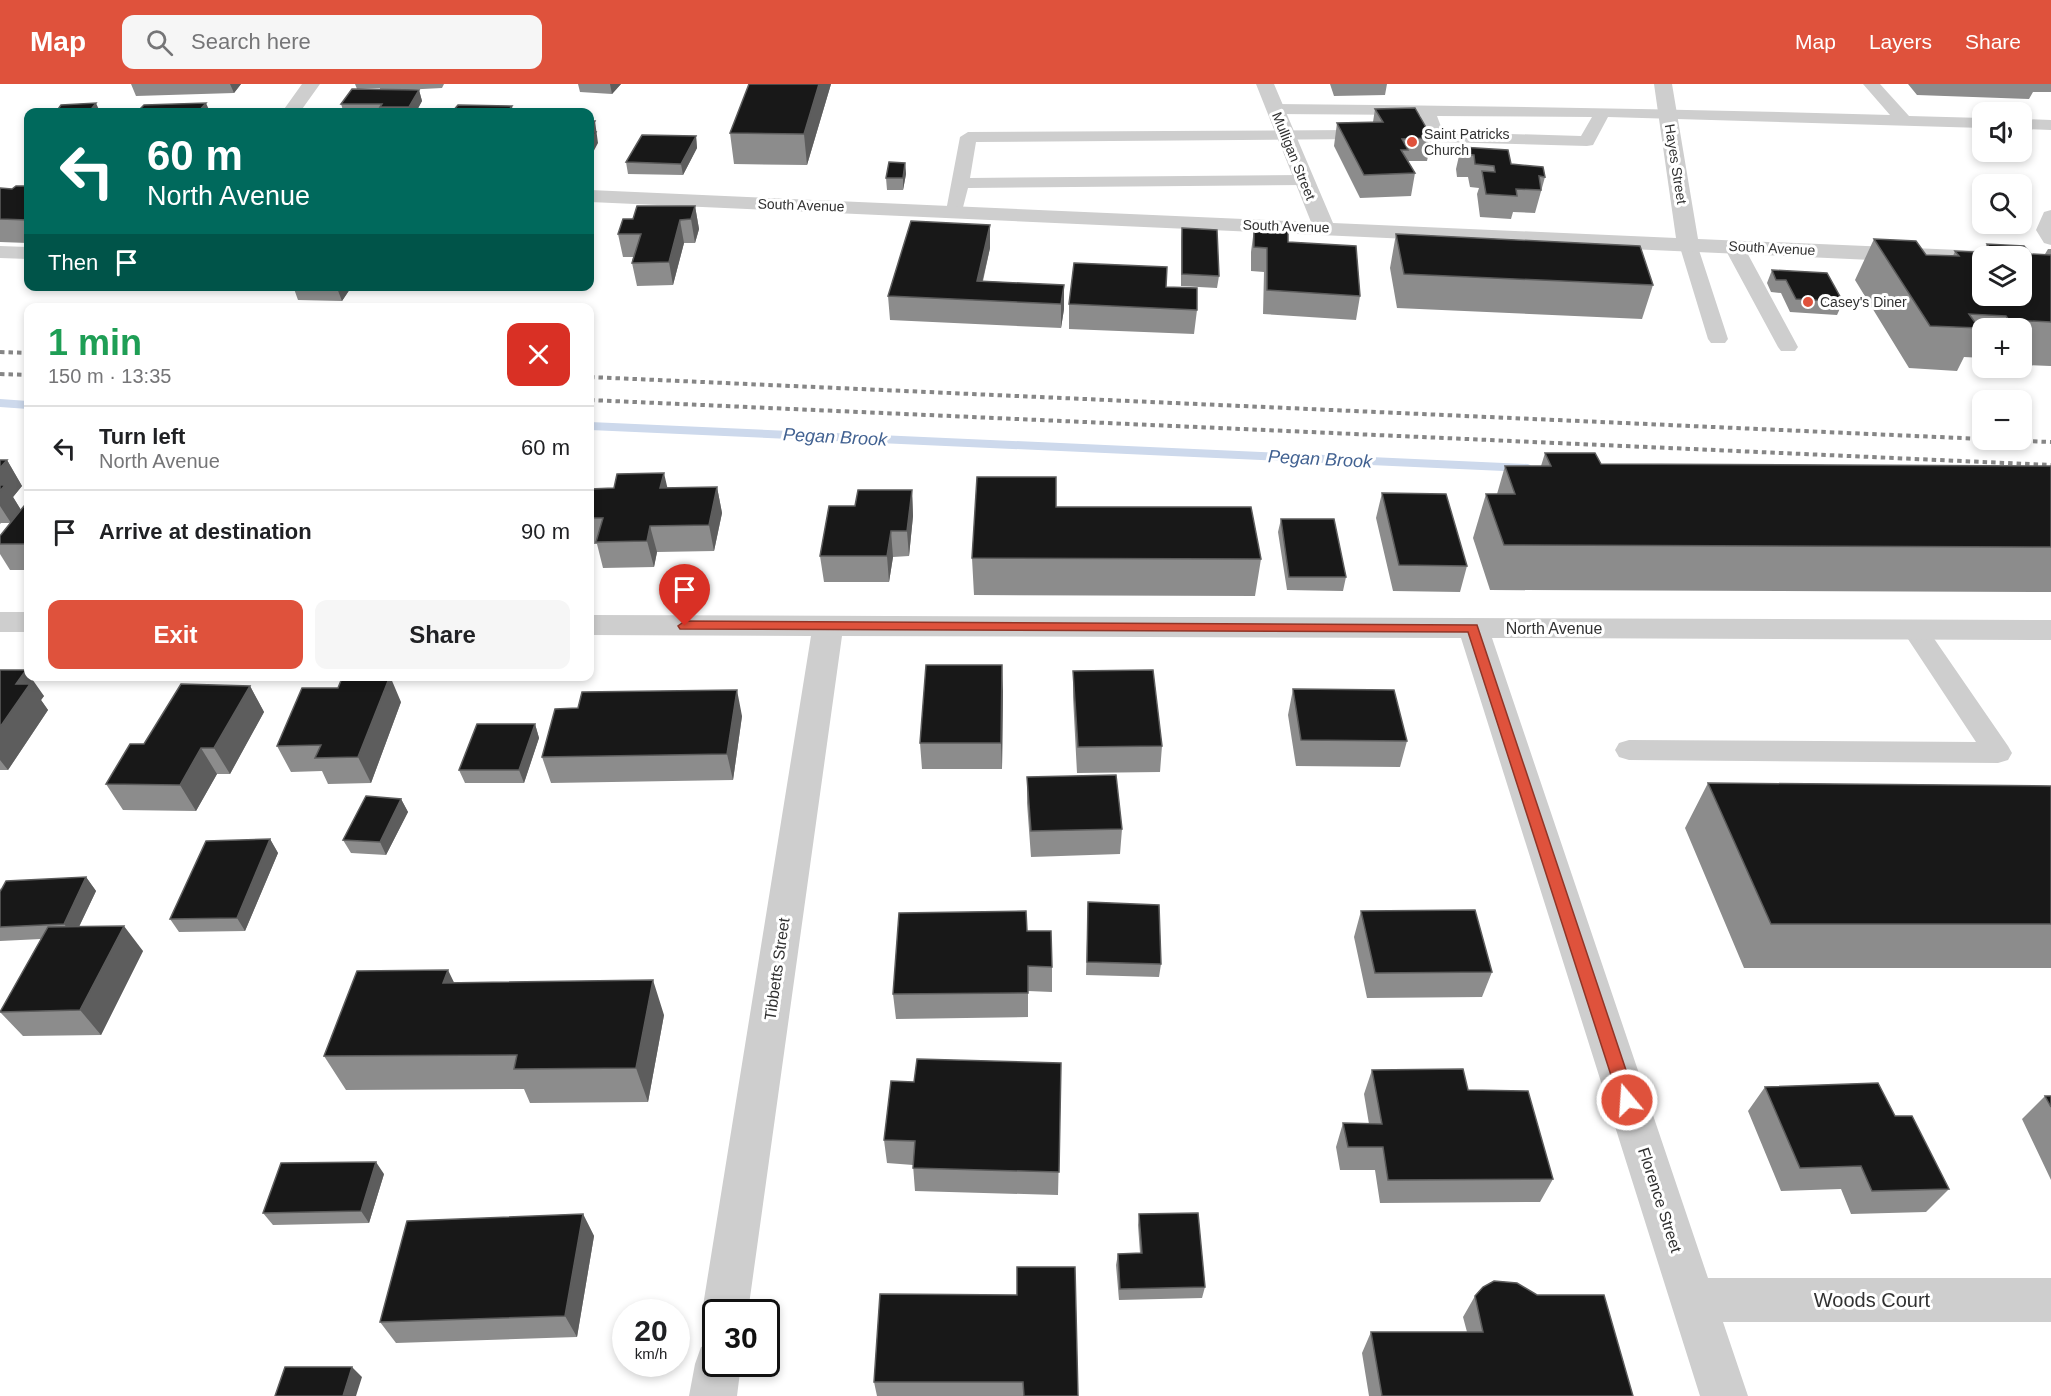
<!DOCTYPE html>
<html lang="en">
<head>
<meta charset="utf-8">
<style>
	:root { --surface:#fff; --page:#f6f6f6; --text:#202124; --muted:#757577; --line:#e0e0e0; --accent:#df523c }
	body { margin:0; font-family:Helvetica,sans-serif; background:var(--page); color:var(--text); height:100vh; display:flex; flex-direction:column; font-size:22px; white-space:nowrap }
	* { box-sizing:border-box; margin:0 }
	p { font-size:20px; color:var(--muted) }
	.icon { flex:none; width:33px; height:33px; fill:none; stroke:currentColor; stroke-width:2; stroke-linecap:round; stroke-linejoin:round }
	.map { position:relative; flex:1; overflow:hidden }
	.sheet { position:absolute; left:24px; top:219px; width:570px; height:378px; display:flex; flex-direction:column; background:var(--surface); border-radius:12px; box-shadow:0 3px 9px #0003 }
	.sheet>* { flex:none }
	.top-card { position:absolute; left:24px; top:24px; width:570px; height:183px; border-radius:12px; box-shadow:0 3px 9px #0003; background:#00695c; color:#fff; overflow:hidden }
	.controls { position:absolute; left:1972px; top:18px; display:grid; gap:12px }
	.controls a { display:grid; place-items:center; width:60px; height:60px; border-radius:12px; background:var(--surface); box-shadow:0 3px 9px #0003; font-size:30px }
	.speed { position:absolute; left:612px; top:1215px; display:flex; gap:12px; font-size:30px; font-weight:700; text-align:center }
	.speed>* { display:grid; place-content:center; width:78px; height:78px; border-radius:50%; background:var(--surface); box-shadow:0 3px 9px #0003; line-height:1 }
	.speed small { font-size:15px; font-weight:400 }
	.speed .limit { border:3px solid #111; border-radius:9px; background:#fff; color:#111 }
	.pin { position:absolute; display:grid; place-items:center; width:51px; height:51px; color:#fff; margin:-62px -26px; border-radius:50% 50% 50% 0; rotate:-45deg; box-shadow:0 0 6px #0007 }
	.pin .icon { rotate:45deg }
	.me { position:absolute; width:66px; margin:-33px; rotate:342deg; stroke-linejoin:round; filter:drop-shadow(0 0 4px #0008) }
	.turn { display:flex; align-items:center; gap:21px; height:126px; padding:0 24px; font-size:27px }
	.turn .icon { width:78px; height:78px; stroke-width:2.5 }
	.turn b { display:block; font-size:42px; line-height:51px }
	.then { display:flex; align-items:center; height:57px; padding:0 24px; background:#0003; gap:12px; font-size:22px }
	.round { display:grid; place-items:center; flex:none; width:63px; height:63px; border-radius:12px; background:var(--page) }
	.summary { display:flex; align-items:center; justify-content:space-between; height:102px; padding:0 24px }
	h1 { font-size:36px; font-weight:800; line-height:45px; color:#1e9e55 }
	.primary-button { display:flex; gap:12px; margin-top:auto; padding:12px 24px }
	.primary-button a { flex:1; height:69px; border-radius:12px; background:var(--accent); color:#fff; font-size:24px; font-weight:800; line-height:69px; text-align:center }
	.primary-button a+a { background:var(--page); color:var(--text) }
	ul { padding:0; list-style:none }
	li { display:flex; align-items:center; gap:18px; height:84px; padding:0 24px; border-top:2px solid var(--line) }
	li div { flex:1 }
	li b { display:block; font-size:22px }
	li em { font-style:normal }
	header { display:flex; align-items:center; gap:36px; box-sizing:border-box; height:84px; padding:0 30px; background:var(--accent); color:#fff }
	header strong { font-size:28px }
	nav { display:flex; gap:33px; margin-inline-start:auto; font-size:21px }
	.search { width:420px; height:54px; background:var(--page); display:flex; align-items:center; gap:15px; box-sizing:border-box; padding:0 21px; border-radius:12px; color:var(--muted); font-size:22px }
	.map>svg:first-child { display:block }
</style>
</head>
<body>
<header>
<strong>Map</strong>
<div class="search"><svg class="icon" aria-label="search" viewBox="0 0 24 24"><circle cx="10" cy="10" r="6"/><path d="M15 15l6 6"/></svg>Search here</div>
<nav><a>Map</a><a>Layers</a><a>Share</a></nav>
</header>
<div class="map">
<svg width="2051" height="1312" viewBox="0 0 2051 1312">
	<rect width="100%" height="100%" fill="#fff"/>
	<g fill="none" stroke-linecap="round" stroke-linejoin="round">
		<!-- stream -->
		<path fill="#cdd9ec" fill-rule="evenodd" d="M0,315L28,317V325L0,323Z
			M590,338L1528,380L1535,384L1528,388L590,346Z"/>
		<!-- service -->
		<path fill="#cecece" fill-rule="evenodd" d="M1863,0H1880L1909,32L1983,34V44L1608,33L1593,61L1587,62L1437,58L1429,53L1420,31L1275,30L1267,25L1275,20C1480,22 1685,25 1890,31ZM1437,32L1592,33L1581,52L1443,48Z
			M2022,35L2051,36V46L2022,45Z
			M1354,46L1362,51L1360,55L976,58L970,94L1304,91L1313,96L1304,101L968,104L961,131L955,133L946,127L960,53L968,48Z
			M2051,126V161L2044,159L2036,146L2044,128Z
			M1688,154L1697,160L1728,255L1725,259H1711L1708,255L1679,160Z
			M1734,157L1744,163L1798,263L1795,267H1781L1778,263L1724,163Z
			M0,162L28,163V175L0,174Z
			M1915,537L1924,540L2008,662L2012,669L2008,676L1998,679L1629,676L1619,673L1615,666L1619,659L1629,656L1976,658L1902,546L1906,540Z"/>
		<!-- minor -->
		<path fill="#cecece" fill-rule="evenodd" d="M302,0H320L300,28H282Z
			M1256,0H1274L1333,139L1676,154L1654,0H1672L1698,155L1983,167L1993,172H1983V181L590,118V106L1311,138Z
			M0,528H28V548H0Z
			M590,531L2051,536V556L1492,554L1708,1194H2051V1238H1723L1748,1312H1700L1461,554L842,552L748,1228H716V1247L709,1244L702,1228L811,552L590,551Z
			M716,1258V1280H741L737,1312H689L695,1280L701,1263Z"/>
		<!-- rail -->
		<path stroke="#868686" stroke-width="4" stroke-dasharray="4.5 4" stroke-linecap="butt" d="M0,268L28,269
			M0,290L28,291
			M590,293L1983,355
			M590,316L2051,381
			M1999,356L2051,358"/>
	</g>
	<!-- wall -->
	<path fill="#8c8c8c" d="M131,0H241L234,9L136,12Z
		M355,0H444L442,4L403,6H419L422,17L416,28H325L343,26L341,20L380,5V4L357,5Z
		M578,0H621L612,10L580,8Z
		M749,0H831L807,81L734,80L730,49Z
		M1330,0H1387L1385,11L1334,12Z
		M1908,0H2051V8H2033L2029,15L1917,11Z
		M1375,25L1432,54L1427,77H1408L1415,89L1411,112L1360,114L1334,62L1337,39L1373,38Z
		M696,52L697,64L683,91L628,90L626,78Z
		M1461,63L1545,93L1535,129L1513,128L1511,135L1480,133L1477,110L1479,104L1470,103L1468,93H1457L1456,85Z
		M905,79L906,90L903,106H887L886,94Z
		M28,102V159L0,158V104L12,105Z
		M695,122L699,145L695,159H684L673,201L637,202L632,179L633,173H623L618,150L633,135Z
		M990,141V164L983,197L1064,201V225L1061,244L890,236L888,212Z
		M1182,144L1219,192L1217,204L1181,202V157Z
		M1254,145L1288,158L1360,212L1356,236L1263,230L1264,188L1251,187V168Z
		M1396,150L1653,201L1642,235L1397,224L1390,184Z
		M1874,155L1926,171L1953,172L1955,167L1982,169L1987,160L2031,170H2045L2048,165H2051V282L2022,281V244H1983V274L1964,273L1957,287L1909,284L1855,196Z
		M1772,186L1843,218L1837,231L1790,228L1781,209L1771,208L1767,199Z
		M293,202H352L342,217L298,216Z
		M1166,203L1197,226L1194,250L1069,245V220Z
		M1545,369L1601,380L2051,382V508L1490,506L1473,454L1486,410H1497L1505,382H1541Z
		M0,376H7L22,402L13,413L21,426L28,422V486H10L0,470V452L11,439H1L0,440Z
		M717,403L722,429L714,467L657,468L654,483L603,484L597,460H590V405Z
		M912,406L913,432L909,472L893,473L889,498H824L820,472L855,422Z
		M1382,409L1467,482L1460,508L1393,507L1376,434Z
		M1056,423L1261,475L1255,512L974,511L972,474Z
		M1281,435L1346,493L1343,507L1287,506L1278,448Z
		M0,586L44,612L41,616L48,626L8,686H0Z
		M1073,587L1162,662L1160,688L1077,689L1073,613Z
		M250,602L264,628L230,690H217L196,727L123,726L106,700L144,660Z
		M1293,605L1407,657L1400,683L1296,682L1288,631Z
		M1003,607L1002,685H922L920,659Z
		M401,618L371,699L328,700L322,687L291,688L277,662Z
		M578,624L742,632L733,696L551,699L542,673Z
		M535,640L539,654L524,699H465L459,686Z
		M1027,693L1122,745L1120,770L1031,773L1027,719Z
		M1708,699L2051,702V884H1744L1685,744Z
		M401,715L408,728L386,771L351,769L343,756Z
		M270,755L278,769L245,847L179,848L170,835Z
		M86,793L96,807L79,843L143,867L101,951L23,952L0,928L41,855L0,857V804L1,806Z
		M1088,818L1161,880L1159,893L1086,891Z
		M1361,827L1492,888L1482,913L1367,914L1354,853Z
		M1027,847L1052,883V908L1028,907V933L896,935L893,910Z
		M664,931L648,1018L530,1019L524,1005L346,1006L324,972Z
		M1061,979L1058,1111L915,1107L913,1081L887,1079L884,1056L914,998Z
		M1372,986L1468,1006L1553,1095L1540,1118L1380,1119L1375,1086H1340L1336,1063L1343,1039L1369,1040L1364,1010Z
		M1765,1003L1895,1032L1949,1105L1926,1128L1851,1130L1841,1105L1781,1107L1748,1027Z
		M2045,1012H2051V1096L2022,1035Z
		M384,1090L369,1139L273,1141L263,1129Z
		M583,1130L594,1152L577,1253L396,1259L380,1238Z
		M1139,1130L1205,1203L1202,1214L1119,1216L1116,1181L1118,1170L1140,1169L1138,1141Z
		M880,1210L1078,1312H877L874,1298Z
		M1537,1211L1633,1312H1369L1362,1269L1371,1248H1467L1463,1233L1475,1212Z"/>
	<!-- shaded-wall -->
	<path fill="#5d5d5d" d="M230,0H241L234,9Z
		M610,0H621L612,10Z
		M819,0H831L807,81L804,50Z
		M419,6L422,17L416,28H411L409,23Z
		M96,19L100,28H89Z
		M206,19L210,28H198Z
		M512,22L513,28H507Z
		M595,37L598,59L590,74V46Z
		M696,52L697,64L683,91L681,80Z
		M905,79L906,90L903,106V94Z
		M695,122L699,145L695,159L691,135Z
		M680,136L684,159L673,201L669,178Z
		M990,141V164L978,216L977,197Z
		M1064,201V225L1061,244V220Z
		M338,202H352L342,217L337,204Z
		M7,376L22,402L13,413L21,426L11,439L0,422V384Z
		M664,389L670,415L660,404Z
		M717,403L722,429L714,467L709,441Z
		M912,406L913,432L909,472L907,447Z
		M650,442L657,468L654,483L647,457Z
		M891,447L893,473L889,498L887,472Z
		M1002,581L1003,607L1002,685L1001,659Z
		M26,586L28,590V592H30L44,612L41,616L48,626L8,686L0,676V643L16,600Z
		M390,592L401,618L371,699L358,673Z
		M250,602L264,628L230,690L214,664Z
		M737,606L742,632L733,696L727,670Z
		M535,640L539,654L524,699L519,686Z
		M201,664L217,690L196,727L180,701Z
		M401,715L408,728L386,771L380,758Z
		M270,755L278,769L245,847L237,834Z
		M86,793L96,807L74,853L64,840Z
		M124,842L143,867L101,951L80,926Z
		M448,886L465,921L443,899Z
		M653,896L664,931L648,1018L636,984Z
		M376,1078L384,1090L369,1139L361,1127Z
		M583,1130L594,1152L577,1253L565,1232Z
		M352,1283L362,1293L356,1312H343Z"/>
	<!-- building -->
	<path fill="#181818" stroke="#5d5d5d" stroke-width="1.5" fill-rule="evenodd" d="M749,0H819L804,50L730,49Z
		M352,5L419,6L409,23H380L382,20H341Z
		M96,19L89,28H56L61,21Z
		M206,19L198,28H125L128,25H140L144,21Z
		M458,21L512,22L507,28H452Z
		M1415,24L1432,54L1402,55L1408,66H1401L1415,89L1364,91L1337,39L1383,38L1375,25Z
		M328,26H372L370,28H325Z
		M590,37H595L590,46Z
		M590,48H596L590,58Z
		M642,51L696,52L681,80L626,78Z
		M1461,63L1508,66L1511,80L1543,83L1545,93L1539,92L1541,106L1516,105L1517,112L1486,110L1482,87L1495,88L1494,82L1475,80L1474,71L1462,70Z
		M889,78L905,79L903,94H886Z
		M16,102H28V136L0,135V104L12,105Z
		M637,122H695L691,135L680,136L669,178L632,179L641,150H618L623,135H633Z
		M911,137L990,141L977,197L1064,201L1061,220L888,212Z
		M1182,144L1217,146L1219,192L1182,190Z
		M1254,145L1288,147V158L1356,162L1360,212L1267,206V164L1254,163Z
		M1396,150L1640,162L1653,201L1404,190Z
		M1874,155L1916,157L1926,171L1959,172L1955,167L1993,169L1987,160L2024,162L2031,170L2051,171V238L2009,236L2006,232L1969,230L1979,244L1930,242ZM1983,172H2022V212H1983Z
		M1074,179L1167,183L1166,203L1197,204V226L1069,220Z
		M1772,186L1827,189L1843,218L1796,215L1786,196H1776Z
		M293,202H338L337,204L293,203Z
		M1545,369H1595L1601,380L2051,382V463L1504,461L1486,410H1515L1505,382H1551Z
		M0,376H7L0,384Z
		M664,389L660,404L717,403L709,441L650,442L647,457L596,458L603,434H590V405L614,404L617,390Z
		M977,393H1056V423H1251L1261,475L972,474Z
		M0,401H5L0,407Z
		M858,406H912L907,447H891L887,472H820L829,422H855Z
		M1382,409L1446,410L1467,482L1399,481Z
		M24,422H28V460H0V452Z
		M1281,435H1334L1346,493H1289Z
		M926,581H1002L1001,659H920Z
		M0,586H26L16,600H30L0,643Z
		M1153,586L1162,662L1078,663L1073,587Z
		M390,592L358,673L315,674L321,661L277,662L302,604H338L342,594Z
		M181,600L250,602L214,664H201L180,701L106,700L130,660H144Z
		M1293,605L1394,606L1407,657L1301,656Z
		M737,606L727,670L542,673L555,625L578,624L582,608Z
		M477,640H535L519,686H459Z
		M1116,691L1122,745L1031,747L1027,693Z
		M1708,699L2051,702V840H1771Z
		M366,712L401,715L380,758L343,756Z
		M270,755L237,834L170,835L206,757Z
		M86,793L64,840L0,843V808L6,797Z
		M1088,818L1159,821L1161,880L1087,878Z
		M1475,826L1492,888L1375,889L1361,827Z
		M1026,827L1027,847H1051L1052,883L1028,882V909L893,910L899,829Z
		M124,842L80,926L0,928L48,843Z
		M448,886L443,899L653,896L636,984L514,985L517,971L324,972L357,887Z
		M917,975L1061,979L1059,1088L913,1084L915,1057L884,1056L891,997L914,998Z
		M1463,985L1468,1006L1528,1007L1553,1095L1388,1096L1383,1063H1348L1343,1039L1382,1040L1372,986Z
		M1878,999L1895,1032H1912L1949,1105L1872,1107L1861,1082L1800,1084L1765,1003Z
		M2045,1012H2051V1023Z
		M376,1078L361,1127L263,1129L281,1079Z
		M1198,1129L1205,1203L1120,1205L1118,1170L1142,1169L1139,1130Z
		M583,1130L565,1232L380,1238L407,1137Z
		M1017,1183H1075L1078,1312H1024L1023,1298H874L880,1210L1017,1211Z
		M1494,1197L1517,1199L1537,1211H1604L1633,1312H1382L1371,1248H1483L1475,1212L1483,1203Z
		M285,1283H352L343,1312H275Z"/>
	<!-- route -->
	<path fill="#df523c" stroke="#913527" stroke-width="1.5" d="M685,537L1477,541L1636,1016L1633,1022L1627,1024L1621,1022L1619,1016L1468,548L680,545L678,542Z"/>
	<!-- markers -->
	<g fill="#df523c" stroke="#fff" stroke-width="2">
		<circle cx="1412" cy="58" r="6"/>
		<circle cx="1808" cy="218" r="6"/>
	</g>
	<g text-anchor="middle" dominant-baseline="central" stroke-width="6" stroke-linejoin="round" paint-order="stroke">
		<!-- far-poi labels -->
		<g font-size="14" fill="#313131" stroke="#fff" text-anchor="start">
			<text x="1424" y="50">Saint Patricks<tspan x="1424" dy="16">Church</tspan></text>
			<text x="1820" y="218">Casey's Diner</text>
		</g>
		<!-- far-street labels -->
		<g font-size="14" fill="#313131" stroke="#fff">
			<text transform="translate(1294 72) rotate(68)">Mulligan Street</text>
			<text transform="translate(1676 80) rotate(81)">Hayes Street</text>
			<text transform="translate(801 121) rotate(2)">South Avenue</text>
			<text transform="translate(1286 142) rotate(2)">South Avenue</text>
			<text transform="translate(1772 164) rotate(3)">South Avenue</text>
		</g>
		<!-- street labels -->
		<g font-size="16" fill="#313131" stroke="#fff">
			<text x="1554" y="544">North Avenue</text>
			<text transform="translate(777 885) rotate(-82)">Tibbetts Street</text>
			<text transform="translate(1660 1116) rotate(72)">Florence Street</text>
		</g>
		<!-- water labels -->
		<g font-size="18" font-style="italic" fill="#416191" stroke="#fff">
			<text transform="translate(835 353) rotate(3)">Pegan Brook</text>
			<text transform="translate(1320 375) rotate(3)">Pegan Brook</text>
		</g>
		<!-- near-street labels -->
		<g font-size="20" fill="#313131" stroke="#fff">
			<text x="1872" y="1216">Woods Court</text>
		</g>
	</g>
</svg>
<div class="controls">
<a><svg class="icon" aria-label="sound" viewBox="0 0 24 24"><path d="M4 9h4l5-4v14l-5-4H4zM17 9q2 3 0 6"/></svg></a>
<a><svg class="icon" aria-label="search" viewBox="0 0 24 24"><circle cx="10" cy="10" r="6"/><path d="M15 15l6 6"/></svg></a>
<a><svg class="icon" aria-label="layers" viewBox="0 0 24 24"><path d="M12 4l9 5-9 5-9-5zM3 14l9 5 9-5"/></svg></a>
<a>+</a>
<a>−</a>
</div>
<div class="speed"><div>20<small>km/h</small></div><div class="limit">30</div></div>
<div class="pin" style="left:685px;top:542px;background:#d93025"><svg class="icon" aria-label="arrive" viewBox="0 0 24 24"><path d="M6 21V4h12l-3 4 3 4H6"/></svg></div>
<svg class="me" style="left:1627px;top:1016px" viewBox="-20 -20 40 40"><circle r="17" fill="#df523c" stroke="#fff" stroke-width="3"/><path d="M0-11L8 9 0 5-8 9z" fill="#fff"/></svg>
<div class="top-card">
<div class="turn"><svg class="icon" aria-label="left" viewBox="0 0 24 24"><path d="M17 20v-9H6M10 6l-5 5 5 5"/></svg><div><b>60 m</b>North Avenue</div></div>
<div class="then">Then<svg class="icon" aria-label="arrive" viewBox="0 0 24 24"><path d="M6 21V4h12l-3 4 3 4H6"/></svg></div>
</div>
<section class="sheet">
<div class="summary"><div><h1>1 min</h1><p>150 m · 13:35</p></div><a class="round" style="background:#d93025;color:#fff"><svg class="icon" aria-label="close" viewBox="0 0 24 24"><path d="M6 6l12 12M18 6L6 18"/></svg></a></div>
<ul>
<li><svg class="icon" aria-label="left" viewBox="0 0 24 24"><path d="M17 20v-9H6M10 6l-5 5 5 5"/></svg><div><b>Turn left</b><p>North Avenue</p></div><em>60 m</em></li>
<li><svg class="icon" aria-label="arrive" viewBox="0 0 24 24"><path d="M6 21V4h12l-3 4 3 4H6"/></svg><div><b>Arrive at destination</b></div><em>90 m</em></li>
</ul>
<div class="primary-button"><a>Exit</a><a>Share</a></div>
</section>
</div>
</body>
</html>
